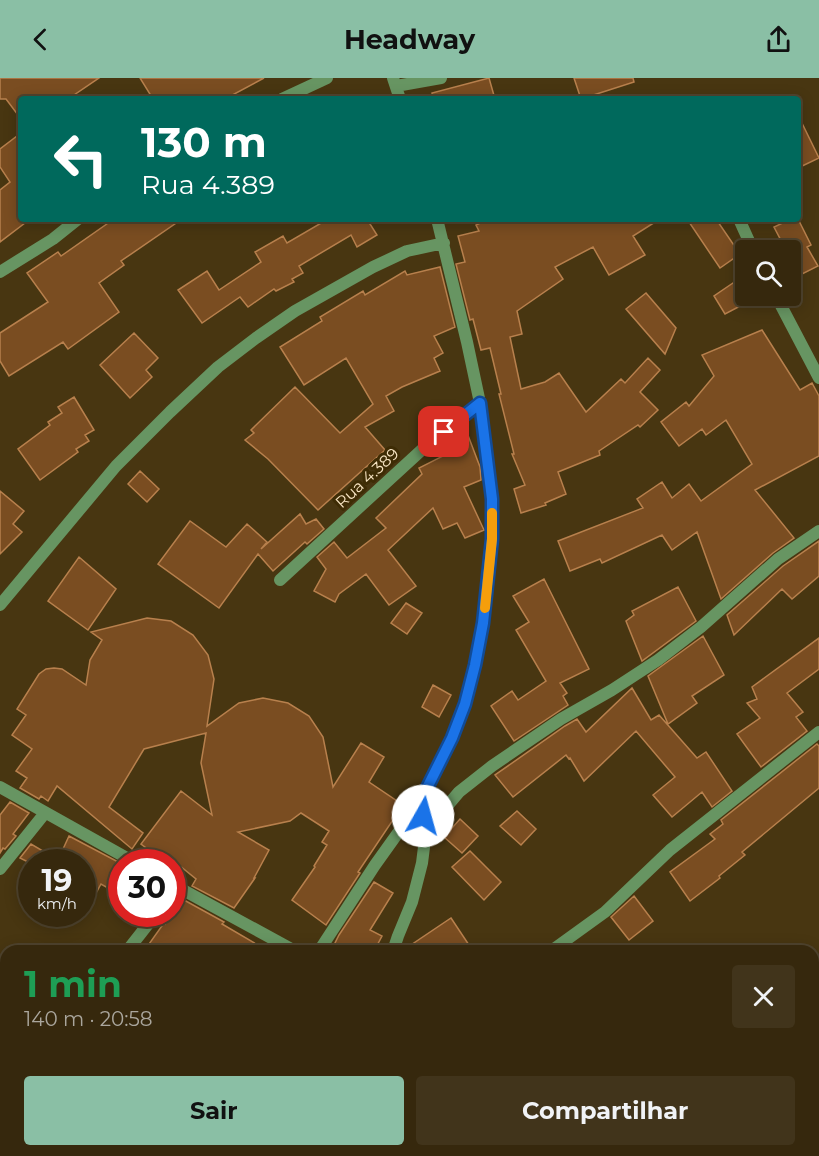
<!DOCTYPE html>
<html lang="pt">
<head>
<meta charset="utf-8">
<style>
	:root { --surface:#36280d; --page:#41341b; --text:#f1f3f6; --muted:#aaa69d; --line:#50442e; --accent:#8abfa5 }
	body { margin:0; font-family:Montserrat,sans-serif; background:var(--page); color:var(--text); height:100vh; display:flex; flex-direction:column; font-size:22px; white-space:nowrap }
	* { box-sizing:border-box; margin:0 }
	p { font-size:20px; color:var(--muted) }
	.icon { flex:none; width:33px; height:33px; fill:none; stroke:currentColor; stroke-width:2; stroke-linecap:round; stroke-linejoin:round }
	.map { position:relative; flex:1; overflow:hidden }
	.sheet { position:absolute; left:0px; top:867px; width:819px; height:212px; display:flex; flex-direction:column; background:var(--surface); border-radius:18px 18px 0 0; box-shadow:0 3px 15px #0003,0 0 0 2px var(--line) }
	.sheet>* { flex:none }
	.banner { position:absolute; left:18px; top:18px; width:783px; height:126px; border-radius:6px; box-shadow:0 3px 15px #0003,0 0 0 2px var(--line); background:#00695c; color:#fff; overflow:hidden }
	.buttons { position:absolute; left:735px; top:162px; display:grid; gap:12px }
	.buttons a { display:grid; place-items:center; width:66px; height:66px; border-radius:6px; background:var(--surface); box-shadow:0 3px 15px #0003,0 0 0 2px var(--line); font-size:30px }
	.speed { position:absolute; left:18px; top:771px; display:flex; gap:12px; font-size:30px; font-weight:700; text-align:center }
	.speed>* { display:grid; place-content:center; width:78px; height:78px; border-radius:50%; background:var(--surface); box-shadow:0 3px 15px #0003,0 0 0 2px var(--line); line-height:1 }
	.speed small { font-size:15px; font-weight:400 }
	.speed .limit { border:9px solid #d22; background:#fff; color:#111 }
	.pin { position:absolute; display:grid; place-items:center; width:51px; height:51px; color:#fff; margin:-26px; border-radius:12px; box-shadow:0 3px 9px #0006 }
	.me { position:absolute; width:66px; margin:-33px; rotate:7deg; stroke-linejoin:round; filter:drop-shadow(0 0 4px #0008) }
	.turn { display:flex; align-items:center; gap:21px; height:126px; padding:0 24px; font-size:27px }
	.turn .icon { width:78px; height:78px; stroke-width:2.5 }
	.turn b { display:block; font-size:42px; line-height:51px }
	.round { display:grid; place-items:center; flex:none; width:63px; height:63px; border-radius:6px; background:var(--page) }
	.summary { display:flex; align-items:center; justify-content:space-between; height:102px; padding:0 24px }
	h1 { font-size:36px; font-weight:700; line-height:45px; color:#1e9e55 }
	.action { display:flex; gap:12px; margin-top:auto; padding:12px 24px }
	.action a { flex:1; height:69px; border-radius:6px; background:var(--accent); color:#111; font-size:24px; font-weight:700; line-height:69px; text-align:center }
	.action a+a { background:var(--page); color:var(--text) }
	header { display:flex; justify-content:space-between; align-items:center; height:78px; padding:0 24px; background:var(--accent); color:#111; font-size:27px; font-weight:700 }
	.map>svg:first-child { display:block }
</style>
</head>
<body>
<header><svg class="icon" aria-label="back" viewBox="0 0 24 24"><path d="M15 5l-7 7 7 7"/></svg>Headway<svg class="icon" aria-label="share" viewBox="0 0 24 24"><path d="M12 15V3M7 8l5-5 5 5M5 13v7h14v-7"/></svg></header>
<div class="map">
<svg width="819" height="1078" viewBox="0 0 819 1078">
	<rect width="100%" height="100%" fill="#483611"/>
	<!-- building -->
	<path fill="#7a4d21" stroke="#b8804d" stroke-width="1.5" d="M0,0H99L68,21H21V41L6,21H0Z
		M140,0H264L225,21H153Z
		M489,0L495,21H433L432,15Z
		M574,0H633L634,4L581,21Z
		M798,37L819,80L798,90Z
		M21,55V141L25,145L0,164V112L10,104L0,89V71Z
		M114,141H182L121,183L124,187L99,205L119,234L68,271L63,264L9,298L0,283V255L48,224L27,195L58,174L61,178Z
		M328,141H378L370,146L377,157L357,169L351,157L299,188L303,195L292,201L294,204L276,213L274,211L248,229L240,219L202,245L178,212L207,193L219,212L261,184L255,174L283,158L287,165Z
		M489,141H660L633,158L645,177L609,197L593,169L555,189L563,201L517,233L522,256L510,259L521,311L545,304L559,295L586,334L621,301L625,305L648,280L660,292L640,314L658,332L640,349L638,347L599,373L600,377L558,394L566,416L545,425L546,427L521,435L514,411L525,407L512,376H514L499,316H501L490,270L481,272L473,241L470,242L456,186L465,184L458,158L479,153L476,147Z
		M687,141H716L740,176L720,190Z
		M791,141H798L811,167L807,169L818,188L790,202V172H786L774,149Z
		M440,189L455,249L434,258L443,275L434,280L440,293L402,309L386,318L394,333L365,349L385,372L318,432L268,381L245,362L254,355L251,352L295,309L340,355L373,326L346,280L304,307L280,269L322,243L320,239L363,213L365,217L405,193L407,197Z
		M733,205L746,225L725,236L714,218Z
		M646,215L676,250L665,276L626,231Z
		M762,252L800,312L812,305L819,318V378L755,412L794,460L773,475L721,521L697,454L672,472L662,457L602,485L600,481L570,493L558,463L643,430L637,421L662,404L672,420L689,406L701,423L752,386L726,342L706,357L702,351L679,368L661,344L686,324L689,328L714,298L702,277Z
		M134,255L158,280L146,292L152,299L130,320L100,287Z
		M74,319L94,352L85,357L89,363L76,371L78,374L40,402L18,371L50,347L48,344L62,335L58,329Z
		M466,352L480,389L481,402L464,409L484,452L465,460L457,445L443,451L433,430L388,472L416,508L389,527L366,496L339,516L335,524L314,513L326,491L317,479L334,464L347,480L386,450L376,440L422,396L419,390L447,376L443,365L452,358Z
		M140,393L159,411L147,424L128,406Z
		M0,413L24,433L13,446L22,454L0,476Z
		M300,436L306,446L316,441L324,451L307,466L305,464L273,493L258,476L219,530L158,486L190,443L226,469L247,446L267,464L261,471Z
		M819,463V498L792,521L782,511L734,557L727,537L783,488Z
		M79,479L116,511L88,552L48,523Z
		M544,501L589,591L560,605L567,615L563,618L568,627L514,663L491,628L512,613L518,622L546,603L516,552L529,544L513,518Z
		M678,509L696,543L642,583L626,543L634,537L632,533Z
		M406,525L422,535L407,556L391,545Z
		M147,540L171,543L193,557L208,577L214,601L207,648L239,625L263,620L288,625L309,638L323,659L333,709L361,665L384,679L369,704L403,727L358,794L360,795L326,847L292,822L315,789L314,788L327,767L322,764L329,753L301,735L290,743L238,754L269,772L254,800H255L234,830L192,808L196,801L175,784H165L141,766L181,713L212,737L201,685L206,655L144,671L109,729L143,755L132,771L57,708L48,723L41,718L39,721L20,710L27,700L16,693L32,671L12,657L26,637L17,631L39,596L46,591L54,590L62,591L86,607L90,582L102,562L91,554Z
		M703,558L724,597L692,618L697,625L668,646L648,598Z
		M819,560V591L787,615L803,634L796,639L807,653L761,689L737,656L760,640L747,625L757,621L752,609Z
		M433,607L451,617L439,639L422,629Z
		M632,610L651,642L659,637L697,680L706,674L732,713L712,729L702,714L672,739L653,717L675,699L636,653L584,703L570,680L569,681L566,677L513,719L495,697L565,648L577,641L586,654Z
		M817,666L819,668V710L742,774L745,777L719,798L720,800L690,823L670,794L715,761L710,756L723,746L721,742Z
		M10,724L29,735L13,756L16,758L5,771L3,770L0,775V737Z
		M517,733L536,751L521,767L500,748Z
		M460,741L478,758L462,775L444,759Z
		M69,758L122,786V818L101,806L82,841V784H28L20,780L31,766L58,782Z
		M470,773L501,804L484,822L452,789Z
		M374,804L393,815L370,852L382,858L374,873H331L339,857Z
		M634,818L653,843L629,862L611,839Z
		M184,822L224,844L222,846L268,873H158L149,866L164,845L165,846L174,832L177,834Z
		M451,840L473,873H402Z"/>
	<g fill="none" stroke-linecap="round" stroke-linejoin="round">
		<!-- minor -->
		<path stroke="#679562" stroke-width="12" d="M393,0L400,21
			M396,8L441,0
			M282,21L327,0
			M739,141L753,172
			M0,194L53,161L78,141
			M776,218L819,300
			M280,502L426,368L480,325
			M0,527L116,388L170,334L218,289L256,260L295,233L373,189L407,173L444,165
			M0,709L134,784
			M426,753L459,714L492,688L561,641L612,612L658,582L701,549L778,481L819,453
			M0,791L45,735
			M172,806L295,873
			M127,873L156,836
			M319,873L375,787L420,724L452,660L465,626L475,587L483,545L492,461V421L480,325L467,264L437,141
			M393,873L398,858L412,824L422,785L426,753L420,724
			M551,873L605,834L670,772L819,654
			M0,1024L6,1016
			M198,1072L204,1078
			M414,1072L416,1078
			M185,1078L188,1072"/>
	</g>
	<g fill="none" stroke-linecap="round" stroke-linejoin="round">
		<!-- route casing -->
		<g stroke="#114b97" stroke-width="15">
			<path id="route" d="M423,738L420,724L452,660L465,626L475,587L483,545L492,461V421L480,325L444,354"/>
		</g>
		<!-- route -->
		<use href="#route" stroke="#1a73e8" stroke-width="10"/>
		<!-- slow -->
		<path stroke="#f59e0b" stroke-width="10" d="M485,530L492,461V435"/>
	</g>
	<g text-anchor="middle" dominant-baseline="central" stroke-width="6" stroke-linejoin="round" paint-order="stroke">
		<!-- street labels -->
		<g font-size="16" fill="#f8e5c4" stroke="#3e2c05">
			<text transform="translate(367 400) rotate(-43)">Rua 4.389</text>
		</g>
	</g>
</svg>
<div class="buttons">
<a><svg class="icon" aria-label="search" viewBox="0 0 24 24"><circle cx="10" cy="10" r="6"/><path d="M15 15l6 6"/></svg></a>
</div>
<div class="speed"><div>19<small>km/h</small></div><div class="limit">30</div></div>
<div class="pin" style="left:444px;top:354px;background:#d93025"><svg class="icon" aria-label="arrive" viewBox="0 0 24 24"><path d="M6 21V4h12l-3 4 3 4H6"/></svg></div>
<svg class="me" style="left:423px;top:738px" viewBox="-20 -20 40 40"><circle r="19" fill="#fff"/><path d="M0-13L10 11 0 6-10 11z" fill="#1a73e8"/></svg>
<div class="banner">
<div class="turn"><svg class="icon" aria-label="left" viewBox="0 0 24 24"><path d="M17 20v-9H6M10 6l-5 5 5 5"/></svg><div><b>130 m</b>Rua 4.389</div></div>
</div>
<section class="sheet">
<div class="summary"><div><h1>1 min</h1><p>140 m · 20:58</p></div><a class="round"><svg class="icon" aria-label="close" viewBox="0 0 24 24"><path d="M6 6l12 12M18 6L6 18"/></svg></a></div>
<div class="action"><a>Sair</a><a>Compartilhar</a></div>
</section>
</div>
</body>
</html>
